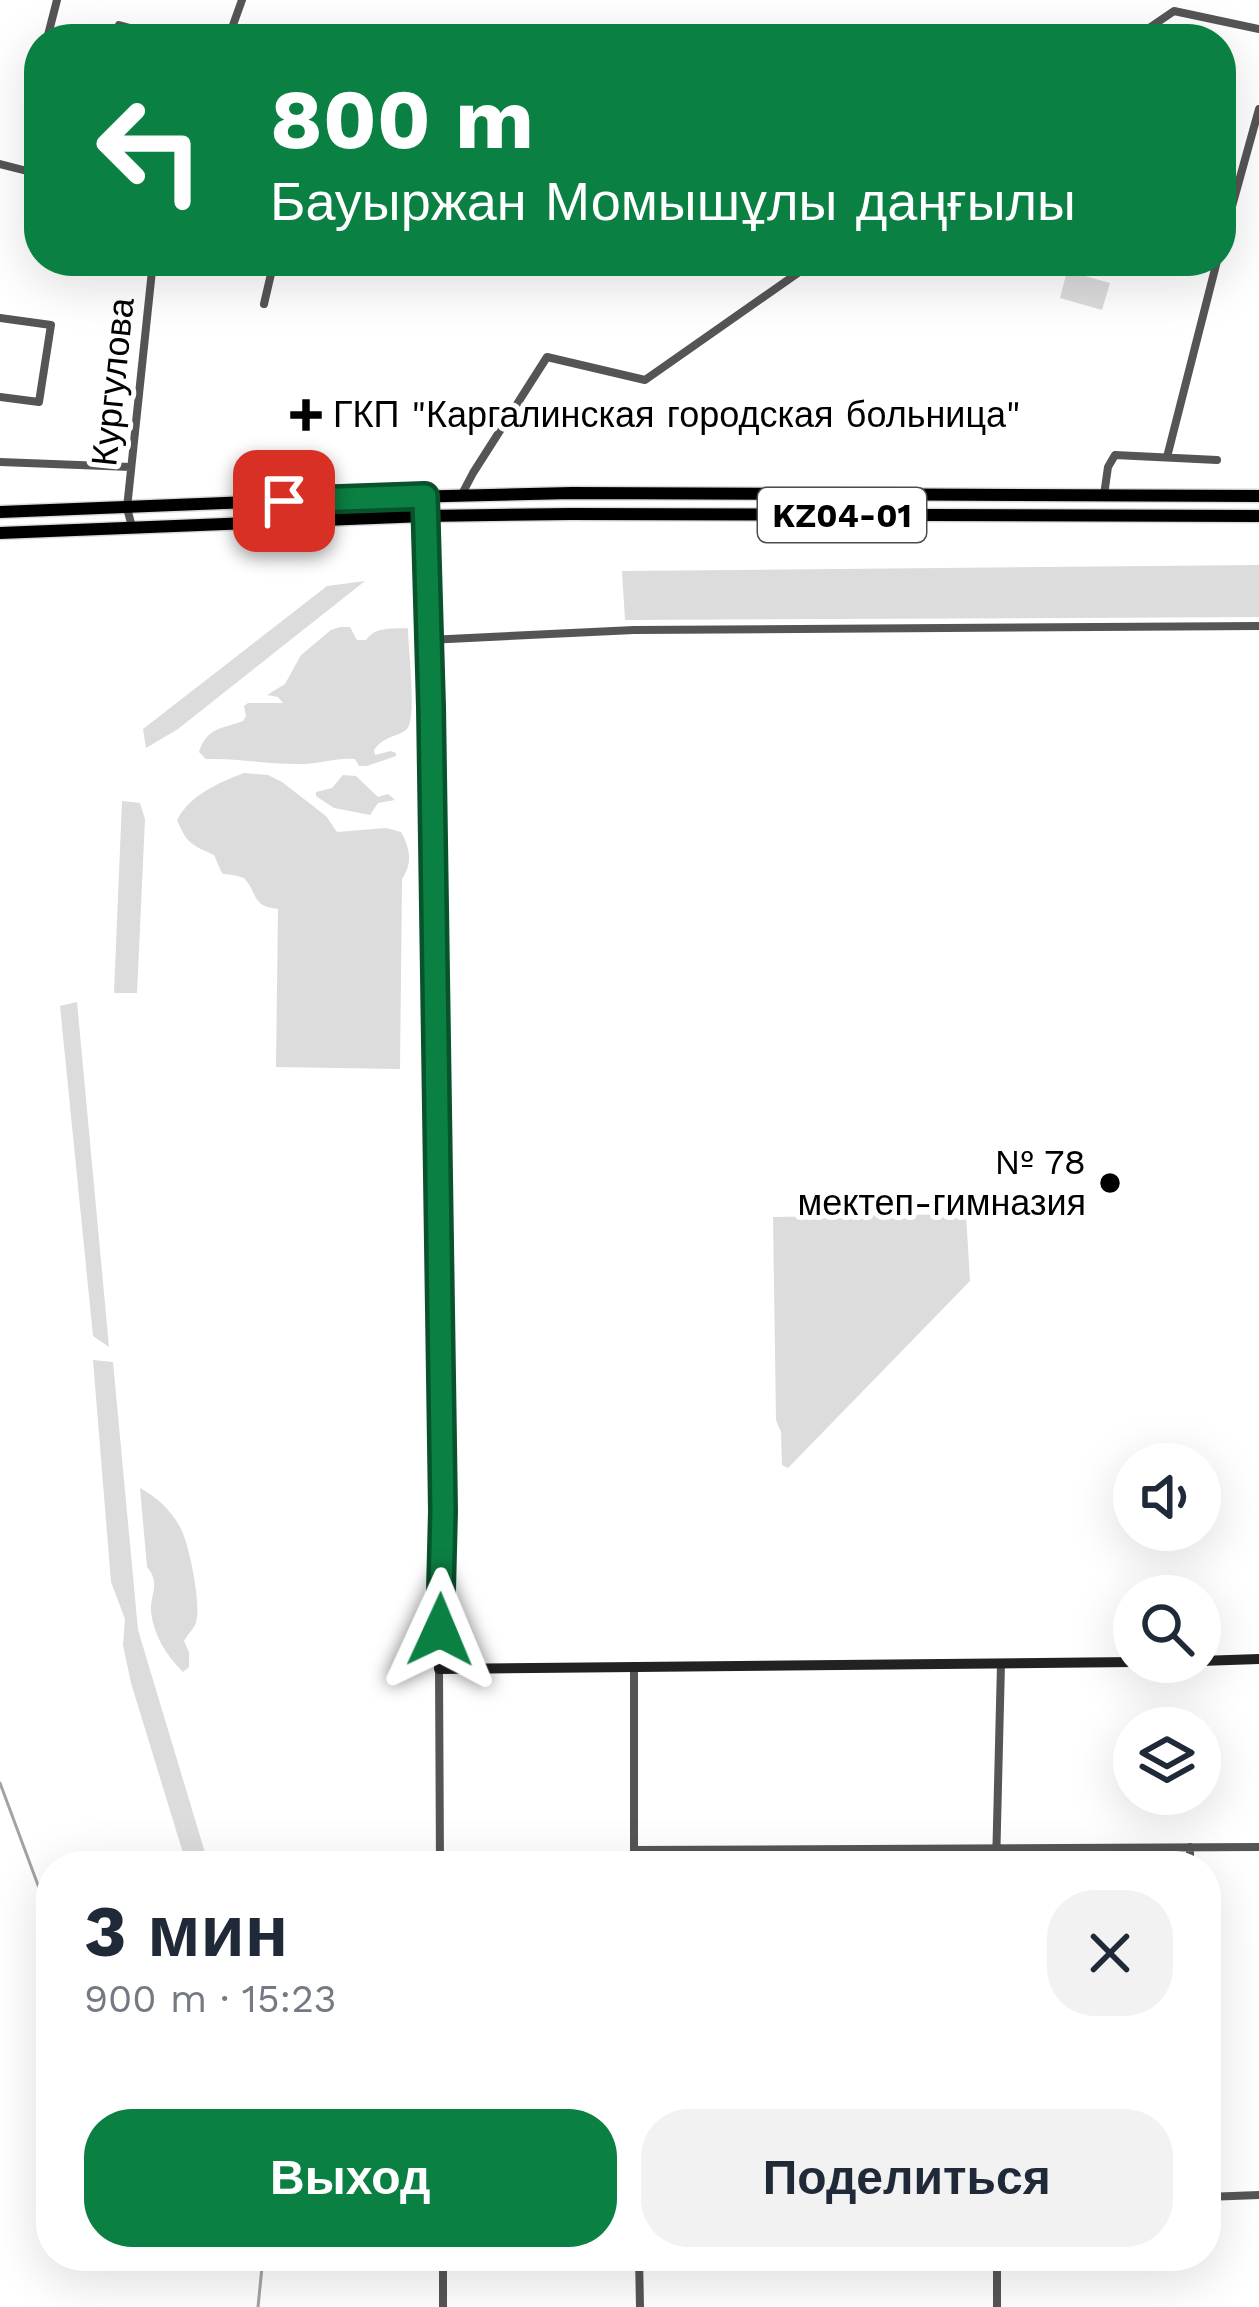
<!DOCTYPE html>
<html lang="ru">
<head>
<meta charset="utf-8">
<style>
	:root { --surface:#fff; --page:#f2f2f3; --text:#1f2937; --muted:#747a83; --accent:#0b8043 }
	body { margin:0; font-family:"Work Sans",sans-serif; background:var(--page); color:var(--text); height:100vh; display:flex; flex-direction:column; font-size:45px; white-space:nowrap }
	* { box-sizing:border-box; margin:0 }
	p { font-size:39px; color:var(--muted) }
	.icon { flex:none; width:66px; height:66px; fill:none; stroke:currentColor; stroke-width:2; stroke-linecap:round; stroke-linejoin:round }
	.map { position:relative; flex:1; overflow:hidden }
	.side { position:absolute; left:36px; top:1851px; width:1185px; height:420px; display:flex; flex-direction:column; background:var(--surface); border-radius:48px; box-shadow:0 12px 48px #0002 }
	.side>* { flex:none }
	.hud { position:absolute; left:24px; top:24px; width:1212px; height:252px; border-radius:48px; box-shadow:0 12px 48px #0002; background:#0b8043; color:#fff; overflow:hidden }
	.fabs { position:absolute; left:1113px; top:1443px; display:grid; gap:24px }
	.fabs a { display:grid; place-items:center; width:108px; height:108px; border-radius:50%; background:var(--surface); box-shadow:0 12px 48px #0002; font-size:60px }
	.pin { position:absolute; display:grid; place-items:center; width:102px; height:102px; color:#fff; margin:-51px; border-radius:24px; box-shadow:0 6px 18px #0006 }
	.me { position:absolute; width:132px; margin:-66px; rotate:1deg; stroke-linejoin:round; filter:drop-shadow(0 0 9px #0008) }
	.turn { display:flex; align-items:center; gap:42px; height:252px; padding:0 48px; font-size:54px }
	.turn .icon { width:156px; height:156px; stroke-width:2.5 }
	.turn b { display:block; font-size:84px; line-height:102px }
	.round { display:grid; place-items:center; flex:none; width:126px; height:126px; border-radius:48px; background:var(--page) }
	.head { display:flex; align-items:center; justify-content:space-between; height:204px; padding:0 48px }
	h1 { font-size:72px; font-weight:700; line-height:90px }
	.primary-button { display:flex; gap:24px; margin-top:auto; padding:24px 48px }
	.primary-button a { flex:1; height:138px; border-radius:48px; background:var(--accent); color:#fff; font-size:48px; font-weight:700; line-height:138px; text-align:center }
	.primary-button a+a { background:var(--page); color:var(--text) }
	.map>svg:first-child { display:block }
</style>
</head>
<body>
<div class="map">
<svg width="1259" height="2307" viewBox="0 0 1259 2307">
	<rect width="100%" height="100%" fill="#fff"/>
	<!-- green -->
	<path fill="#dcdcdc" d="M1067,271L1110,283L1102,310L1060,298Z
		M1259,565V617L625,620L622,571Z
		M365,581L178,729L146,748L143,729L327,586Z
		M340,627H350L357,640H366C376,626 392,629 408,628C408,647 417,719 407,729C399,737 386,734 374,750L375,755L391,751L396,753V756L367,766H359L355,759C336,757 317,765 296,764C266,764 236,758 206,759L199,752C207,727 222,729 243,721L246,716L244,706L248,703H283L278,697L267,695L285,684L301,655L331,630Z
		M244,773L268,775L282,782L326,816L337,832L386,828L401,832C410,848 413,863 402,879L400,1069L276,1067L278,909C251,906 259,895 244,878C217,869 227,884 214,855C192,845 187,844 177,820C190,795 218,783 244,773Z
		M343,775L356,776L378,797L388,794L395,800L378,803L370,815L334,808L316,796V792L332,788Z
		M122,801L140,803L145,819L137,993H114Z
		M77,1002L109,1347L93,1336L60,1006Z
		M966,1214L970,1281L788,1468L782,1465L781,1432L776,1420L773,1217Z
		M93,1360L113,1362L138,1630L209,1866H187L131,1683L123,1645L125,1619L111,1582Z
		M140,1488C156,1496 173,1512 181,1529C189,1544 203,1610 195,1625C192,1631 187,1635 184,1641L189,1652V1667L183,1672C166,1655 154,1636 151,1612C150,1594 161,1583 147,1567Z"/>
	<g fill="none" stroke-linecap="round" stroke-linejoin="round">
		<!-- stream -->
		<path stroke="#a3a3a3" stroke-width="3" d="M0,1783L51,1920
			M258,2307L262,2267L259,2256"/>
		<!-- primary casing -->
		<g stroke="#dbdbdb" stroke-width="15">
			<path id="primary" d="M0,512L323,499L572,493L1259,496
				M0,533L425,516L570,514L1259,516"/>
		</g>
		<!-- street -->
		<path stroke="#555" stroke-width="8" d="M119,25L171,39
			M47,39L57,0
			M228,39L242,0
			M1133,39L1174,11L1259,29
			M37,76L39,69
			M0,164L39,174
			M1221,246L1259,109
			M264,304L274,261
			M0,318L51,325L39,402L0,397
			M1167,457L1217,261
			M0,462L131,467
			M462,494L473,473L547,357L645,380L815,261
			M1104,495L1108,467L1115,455L1217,460
			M132,527L127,508L153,261
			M428,640L634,630L1259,626
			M439,1669L440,1866
			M634,1669V1866
			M1190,1847V1866
			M634,1850L1259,1847
			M996,1866L1001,1664
			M1206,2197L1259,2195
			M443,2256V2307
			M639,2256L640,2307
			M997,2256V2307"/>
		<!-- secondary -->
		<path stroke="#222" stroke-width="10" d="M425,516L431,707L443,1511L439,1669L1134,1662
			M1200,1661L1259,1659"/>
		<!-- primary -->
		<use href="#primary" stroke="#000" stroke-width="12"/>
	</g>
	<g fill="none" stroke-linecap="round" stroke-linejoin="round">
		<!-- route casing -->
		<g stroke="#07532c" stroke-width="30">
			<path id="route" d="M284,501L425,496L431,707L443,1511L440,1630"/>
		</g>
		<!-- route -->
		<use href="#route" stroke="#0b8043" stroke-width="21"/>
	</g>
	<!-- markers -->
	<g fill="#000" stroke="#fff" stroke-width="4.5">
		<path d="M300 397h12v12h12v12h-12v12h-12v-12h-12v-12h12z"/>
		<circle cx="1110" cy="1183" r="12"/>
	</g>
	<g text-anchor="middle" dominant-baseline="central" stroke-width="10" stroke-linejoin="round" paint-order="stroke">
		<!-- shield labels -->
		<rect fill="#fff" stroke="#4c4c4c" stroke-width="3" x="758" y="488" width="168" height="54" rx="9"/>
		<g font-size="33" font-weight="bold" fill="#000">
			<text x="842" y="515">KZ04-01</text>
		</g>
		<!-- street labels -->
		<g font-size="36" fill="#000" stroke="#fff">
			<text transform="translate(113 382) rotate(-84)">Кургулова</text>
		</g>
		<!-- poi labels -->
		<g font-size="36" fill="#000" stroke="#fff" text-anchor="start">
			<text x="333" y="415">ГКП "Каргалинская городская больница"</text>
			<text x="1086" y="1162" text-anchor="end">№ 78<tspan x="1086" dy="41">мектеп-гимназия</tspan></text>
		</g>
	</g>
</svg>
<div class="fabs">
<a><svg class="icon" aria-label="sound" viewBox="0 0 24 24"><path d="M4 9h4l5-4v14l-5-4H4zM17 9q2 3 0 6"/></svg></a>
<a><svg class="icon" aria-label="search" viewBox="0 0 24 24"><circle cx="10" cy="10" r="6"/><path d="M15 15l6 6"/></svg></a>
<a><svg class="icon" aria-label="layers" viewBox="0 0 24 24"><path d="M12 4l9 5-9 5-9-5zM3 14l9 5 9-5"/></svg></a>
</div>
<div class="pin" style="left:284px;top:501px;background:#d93025"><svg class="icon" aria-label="arrive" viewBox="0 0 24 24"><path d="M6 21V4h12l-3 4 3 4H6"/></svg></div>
<svg class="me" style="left:440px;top:1630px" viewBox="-20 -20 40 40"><path d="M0-17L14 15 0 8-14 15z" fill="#0b8043" stroke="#fff" stroke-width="4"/></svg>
<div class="hud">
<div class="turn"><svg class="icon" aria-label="left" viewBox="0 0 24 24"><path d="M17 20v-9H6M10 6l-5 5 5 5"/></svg><div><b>800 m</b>Бауыржан Момышұлы даңғылы</div></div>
</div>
<section class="side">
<div class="head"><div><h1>3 мин</h1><p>900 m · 15:23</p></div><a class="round"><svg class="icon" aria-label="close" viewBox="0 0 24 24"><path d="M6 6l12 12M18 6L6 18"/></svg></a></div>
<div class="primary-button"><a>Выход</a><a>Поделиться</a></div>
</section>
</div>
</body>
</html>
